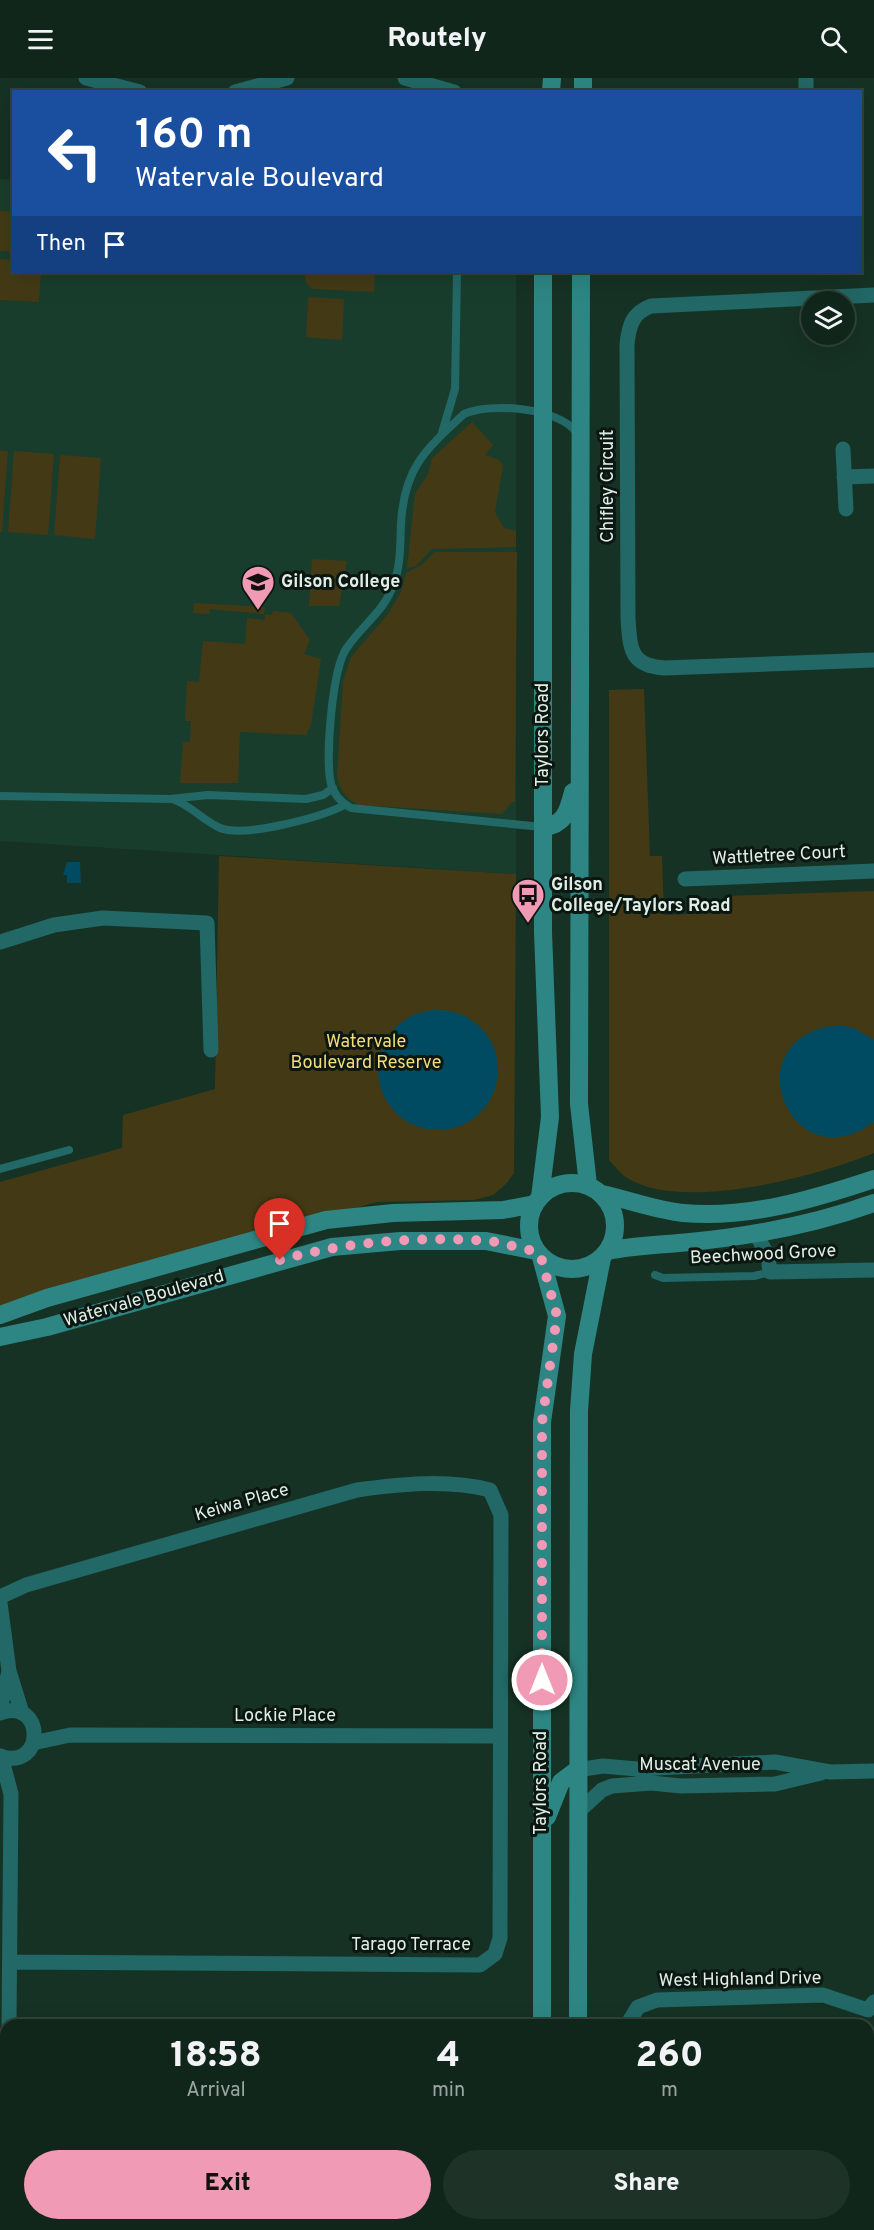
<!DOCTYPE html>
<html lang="en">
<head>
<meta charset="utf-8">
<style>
	:root { --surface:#10261b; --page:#1e3228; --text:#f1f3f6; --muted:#9ca5a3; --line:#30433a; --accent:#f09ab6 }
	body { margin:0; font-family:Overpass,sans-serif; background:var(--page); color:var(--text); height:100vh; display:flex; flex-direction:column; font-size:22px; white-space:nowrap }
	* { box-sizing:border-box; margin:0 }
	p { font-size:20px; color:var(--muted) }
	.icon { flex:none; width:33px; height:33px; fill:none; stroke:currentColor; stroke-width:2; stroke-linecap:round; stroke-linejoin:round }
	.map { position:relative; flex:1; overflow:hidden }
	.details { position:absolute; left:0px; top:1941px; width:874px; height:212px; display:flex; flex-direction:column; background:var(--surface); border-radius:18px 18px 0 0; box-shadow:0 6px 24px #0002,0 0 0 2px var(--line) }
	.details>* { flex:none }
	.hud { position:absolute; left:12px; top:12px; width:850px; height:183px; border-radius:0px; box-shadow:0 6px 24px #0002,0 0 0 2px var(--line); background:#1a4fa0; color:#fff; overflow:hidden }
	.fabs { position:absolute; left:801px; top:213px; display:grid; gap:12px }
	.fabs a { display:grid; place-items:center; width:54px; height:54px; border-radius:50%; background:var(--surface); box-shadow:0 6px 24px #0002,0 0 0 2px var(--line); font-size:30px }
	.pin { position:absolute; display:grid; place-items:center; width:51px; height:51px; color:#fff; margin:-62px -26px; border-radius:50% 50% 50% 0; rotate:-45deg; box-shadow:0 0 6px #0007 }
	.pin .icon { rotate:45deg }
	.me { position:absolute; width:66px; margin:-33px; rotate:0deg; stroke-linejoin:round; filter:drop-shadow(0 0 4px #0008) }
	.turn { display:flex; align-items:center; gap:21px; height:126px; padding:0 24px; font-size:27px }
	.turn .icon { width:78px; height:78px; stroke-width:2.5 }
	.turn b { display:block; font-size:42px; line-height:51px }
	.then { display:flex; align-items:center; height:57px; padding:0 24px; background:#0003; gap:12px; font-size:22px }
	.eta { display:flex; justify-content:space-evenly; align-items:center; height:102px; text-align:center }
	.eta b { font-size:36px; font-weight:800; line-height:42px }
	.cta { display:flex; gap:12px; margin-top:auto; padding:12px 24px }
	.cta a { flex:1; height:69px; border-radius:36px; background:var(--accent); color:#111; font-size:24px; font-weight:800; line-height:69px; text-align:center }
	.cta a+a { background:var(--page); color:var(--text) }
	header { display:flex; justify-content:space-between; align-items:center; height:78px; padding:0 24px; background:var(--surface); font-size:27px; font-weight:800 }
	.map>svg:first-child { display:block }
</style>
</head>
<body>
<header><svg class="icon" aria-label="menu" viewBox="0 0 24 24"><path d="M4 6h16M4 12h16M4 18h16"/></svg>Routely<svg class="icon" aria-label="search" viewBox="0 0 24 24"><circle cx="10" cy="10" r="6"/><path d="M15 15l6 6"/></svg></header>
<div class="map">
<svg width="874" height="2152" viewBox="0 0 874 2152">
	<rect width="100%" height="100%" fill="#163224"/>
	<!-- built -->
	<path fill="#193d2c" d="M0,101L13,102L14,194H516V796L0,763Z"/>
	<!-- green -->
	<path fill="#433a15" d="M0,133L13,134V174L0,173Z
		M0,181L13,182L14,194H41L39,224L0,222Z
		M304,194H375L374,214L312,211L306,205Z
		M308,219L344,221L342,262L306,259Z
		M472,344L493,367L485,377L499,382L503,388L495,434L504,450L516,453V469L432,471L416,488L407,490L415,416L428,396L432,380Z
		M0,373H8L2,454H0Z
		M14,373L54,376L48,457L8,454Z
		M60,377L101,380L95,461L54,457Z
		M435,474H517L515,724H512L502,736L359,727C345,720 340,713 337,698L343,603L351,579L388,536L401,514L406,495L421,487Z
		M312,481L347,483L339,528H309Z
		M194,525L265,529L264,536L210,531L209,536L193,535Z
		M273,533L291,535L310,562L304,576L321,581L311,647L306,657L240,654L238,705H180L183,664H190L191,643H185L187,603L199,604L203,563L245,566L247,540L265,542V536L272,537Z
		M644,611L650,778H662L664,837L712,835L728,818L874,813V1075C818,1098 684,1134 629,1101C621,1097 615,1088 609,1082V612Z
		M219,778L516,796L514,1095L507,1105L493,1117L474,1122L377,1124L0,1229V1104L122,1070L123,1037L215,1011Z"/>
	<!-- water -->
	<path fill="#004b61" d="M67,784H80L81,805H67V797H63Z
		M378 992a60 60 0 1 1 120 0a60 60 0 1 1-120 0Z
		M840,947L854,950L874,962V1044C789,1107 730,956 840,947Z"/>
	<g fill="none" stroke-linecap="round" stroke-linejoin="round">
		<!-- lane -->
		<path stroke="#226866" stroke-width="8" d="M442,355L455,311L457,194
			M0,718L170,721L208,717L306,721L323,717L333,710
			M172,721C191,727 202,742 220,750C245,760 321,739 345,727
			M542,749L351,730C342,725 334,717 331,706C325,681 332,593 346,571C362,547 385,533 394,505C401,486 400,466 401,446C404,390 425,372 464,336C491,324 559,330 576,354
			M0,1091L69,1072
			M655,1197L663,1200L754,1198L770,1194"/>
		<!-- street -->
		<path stroke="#226866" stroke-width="15" d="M86,0L140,14
			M405,0L454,14
			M235,14L287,0
			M806,14V0
			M874,217L651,228C632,235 629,248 627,266L628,540C630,571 630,588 665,590L874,582
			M843,371L846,431
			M844,399L874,398
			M685,801L874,793
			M0,864L54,847L103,840L207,845L211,972
			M755,1154L768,1178L770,1194L874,1192
			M0,1519L26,1507L357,1412C400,1406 448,1401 490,1412L501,1437L500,1860L495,1876L480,1887L10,1884
			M0,1525L9,1593L22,1635
			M0,1631L9,1593
			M0,1635C45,1618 46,1694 0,1678
			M33,1665L70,1657L500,1658
			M1,1678L11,1716L9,1947
			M577,1692L603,1688L637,1691L775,1684L830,1694L874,1693
			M578,1734L602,1712L612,1708L651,1705L681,1708L775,1706L821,1695
			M627,1947L638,1929L657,1922L823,1917L868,1932L874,1924
			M0,2089L6,2066
			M868,2140L874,2152
			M0,2142L2,2152
			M632,2146L634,2152
			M18,2152L19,2146"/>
		<!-- secondary -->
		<path stroke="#2d8683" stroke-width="18" d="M551,14L552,0
			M583,14V0
			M581,194L579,1026L588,1107
			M543,749C565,747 568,733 573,714
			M529 1148a43 43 0 1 1 86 0a43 43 0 1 1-86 0Z
			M602,1116C629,1122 656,1132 683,1135C748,1141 814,1121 874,1101
			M540,1119L550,1039L543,854V194
			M608,1173C635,1167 662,1167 690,1164C752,1158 816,1146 874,1125
			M541,1179L557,1238L542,1344V1947
			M0,1237L47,1220L326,1142L393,1135L503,1132L535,1126
			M0,1259L47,1249L332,1169L400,1163H486L536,1173
			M547,1739L561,1704L577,1692
			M578,1947L579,1333L583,1276L602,1180
			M543,2146V2152
			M578,2152V2146"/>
	</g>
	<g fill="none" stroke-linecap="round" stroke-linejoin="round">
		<!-- route -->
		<path stroke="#f09ab6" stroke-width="10" stroke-dasharray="0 18" d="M280,1182C346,1164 418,1158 487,1163C503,1164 519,1171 536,1173L541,1179L557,1238L542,1344V1602"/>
	</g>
	<!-- icons -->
	<defs>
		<g id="school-pin" transform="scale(1.725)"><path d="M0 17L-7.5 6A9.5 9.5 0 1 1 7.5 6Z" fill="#f09ab6" stroke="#0b1710"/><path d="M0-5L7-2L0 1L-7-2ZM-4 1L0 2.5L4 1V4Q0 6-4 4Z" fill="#111"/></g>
		<g id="bus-pin" transform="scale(1.725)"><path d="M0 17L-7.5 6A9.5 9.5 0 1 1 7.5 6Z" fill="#f09ab6" stroke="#0b1710"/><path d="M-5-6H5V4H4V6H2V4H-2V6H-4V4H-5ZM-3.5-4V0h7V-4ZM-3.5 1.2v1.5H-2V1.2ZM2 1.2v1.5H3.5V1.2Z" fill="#111"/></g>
	</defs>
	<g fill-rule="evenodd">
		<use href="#school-pin" x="258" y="504"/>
		<use href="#bus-pin" x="528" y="817"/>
	</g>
	<g text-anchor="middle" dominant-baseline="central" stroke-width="6" stroke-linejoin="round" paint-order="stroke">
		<!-- street labels -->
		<g font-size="18" fill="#dfefe6" stroke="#0b1710">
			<text transform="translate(608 408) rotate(-90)">Chifley Circuit</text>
			<text transform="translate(543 657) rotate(-90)">Taylors Road</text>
			<text transform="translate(779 778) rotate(-3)">Wattletree Court</text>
			<text transform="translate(763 1177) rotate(-3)">Beechwood Grove</text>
			<text transform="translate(144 1221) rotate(-16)">Watervale Boulevard</text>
			<text transform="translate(242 1425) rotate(-16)">Keiwa Place</text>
			<text x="285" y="1638">Lockie Place</text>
			<text x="700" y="1687">Muscat Avenue</text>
			<text transform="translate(541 1705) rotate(-90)">Taylors Road</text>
			<text x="411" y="1867">Tarago Terrace</text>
			<text transform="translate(740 1902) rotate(-1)">West Highland Drive</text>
		</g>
		<!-- poi labels -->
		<g font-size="18" font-weight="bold" fill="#dfefe6" stroke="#0b1710" text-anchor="start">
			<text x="281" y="504">Gilson College</text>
			<text x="551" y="807">Gilson<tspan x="551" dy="21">College/Taylors Road</tspan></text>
		</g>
		<!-- park labels -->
		<g font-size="18" fill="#f5dc7a" stroke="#0b1710">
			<text x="366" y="964">Watervale<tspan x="366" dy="21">Boulevard Reserve</tspan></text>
		</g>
	</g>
</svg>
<div class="fabs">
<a><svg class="icon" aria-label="layers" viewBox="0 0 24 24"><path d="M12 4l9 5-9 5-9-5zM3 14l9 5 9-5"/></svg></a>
</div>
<div class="pin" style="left:280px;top:1182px;background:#d93025"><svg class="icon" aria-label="arrive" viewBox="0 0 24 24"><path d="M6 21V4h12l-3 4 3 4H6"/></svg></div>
<svg class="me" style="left:542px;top:1602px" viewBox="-20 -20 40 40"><circle r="17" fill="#f09ab6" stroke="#fff" stroke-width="3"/><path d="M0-11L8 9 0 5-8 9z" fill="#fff"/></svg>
<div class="hud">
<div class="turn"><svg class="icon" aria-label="left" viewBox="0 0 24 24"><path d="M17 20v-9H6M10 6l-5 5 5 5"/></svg><div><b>160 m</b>Watervale Boulevard</div></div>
<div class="then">Then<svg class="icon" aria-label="arrive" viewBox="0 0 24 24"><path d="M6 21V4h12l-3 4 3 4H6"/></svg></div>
</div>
<section class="details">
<div class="eta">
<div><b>18:58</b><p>Arrival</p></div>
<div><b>4</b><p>min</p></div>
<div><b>260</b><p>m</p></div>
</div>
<div class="cta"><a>Exit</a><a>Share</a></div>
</section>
</div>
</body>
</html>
